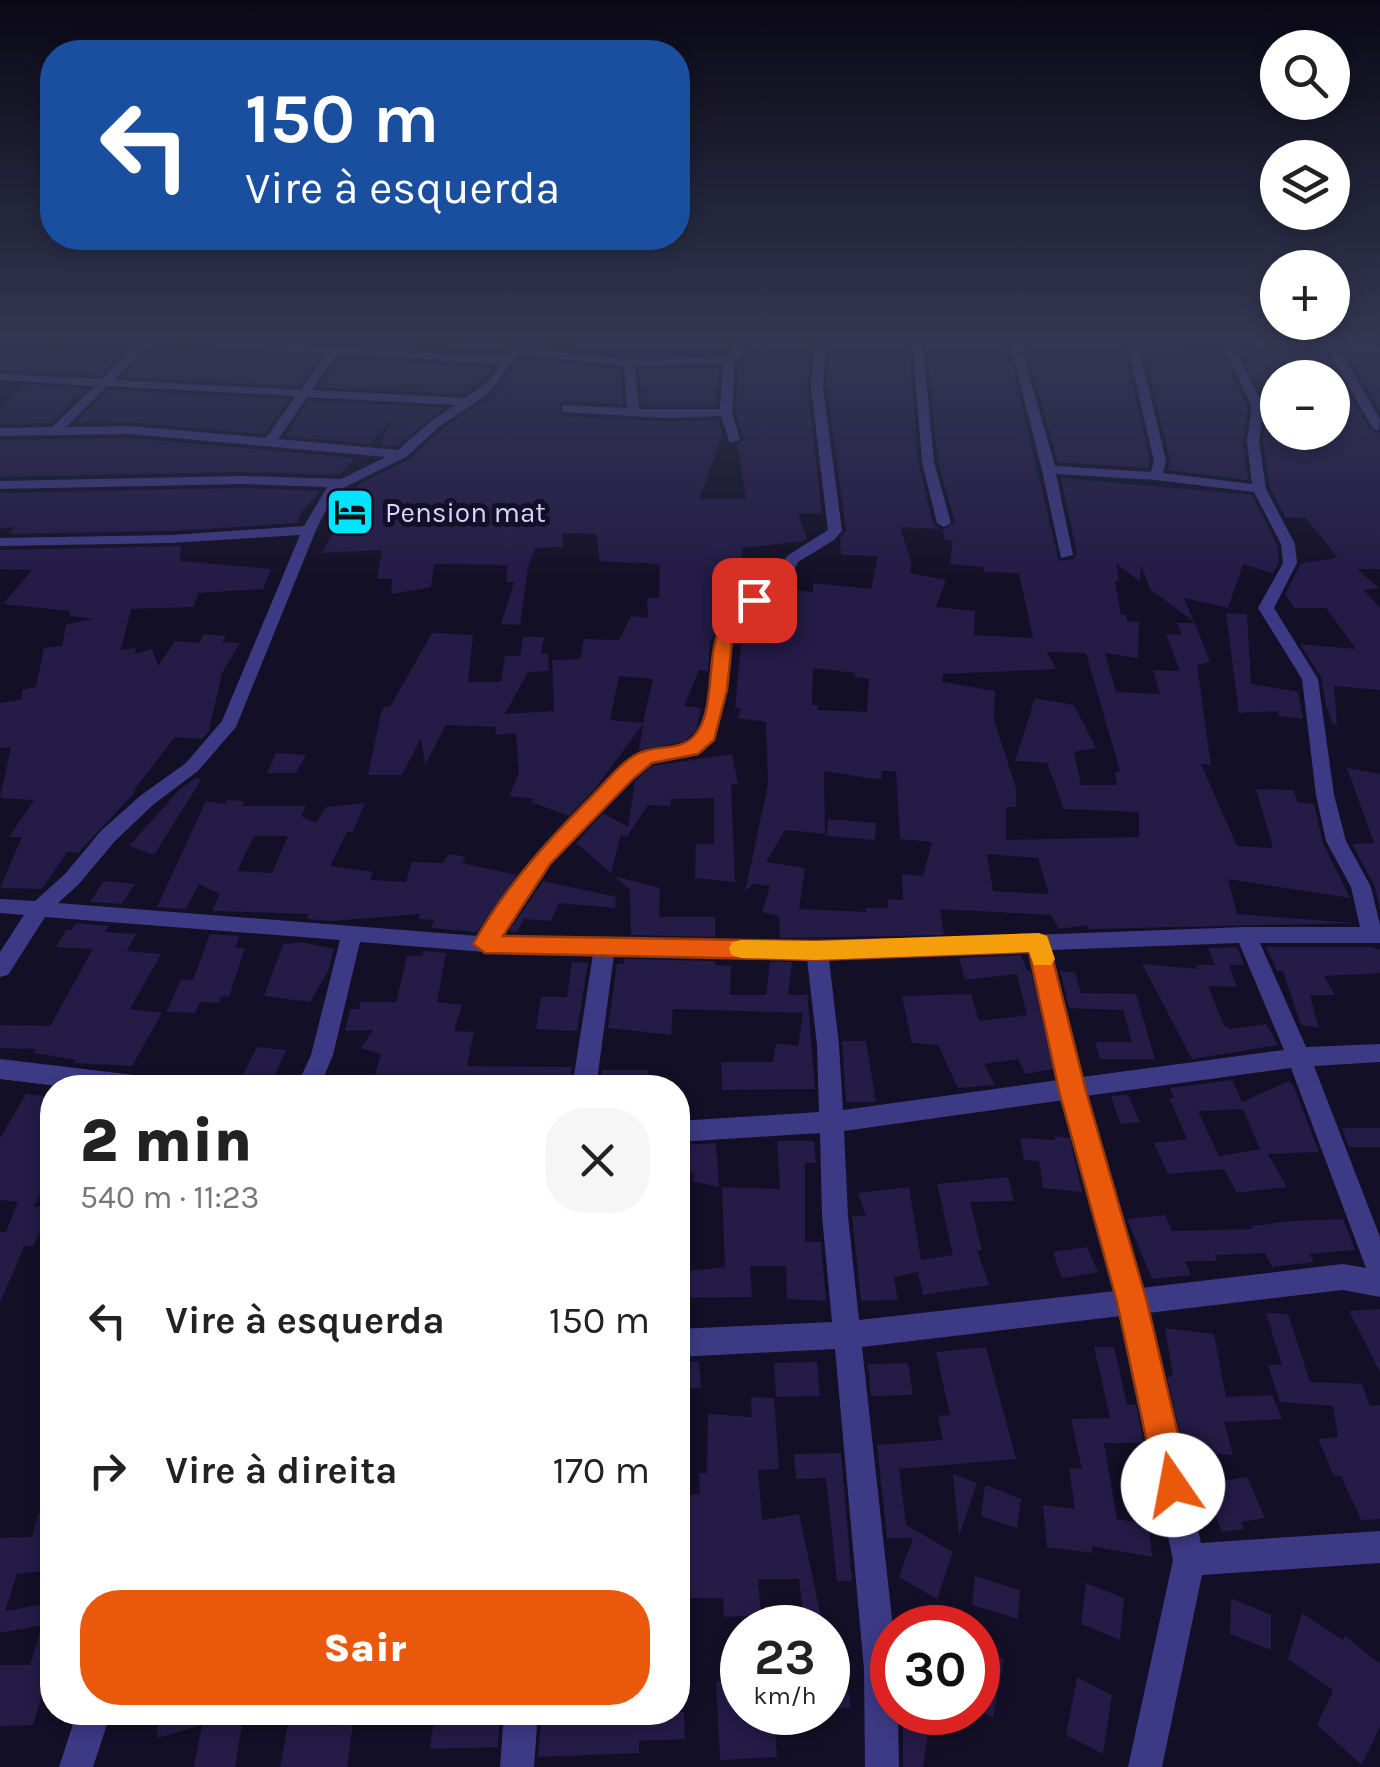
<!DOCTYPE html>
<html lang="pt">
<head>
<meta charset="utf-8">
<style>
	:root { --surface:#fff; --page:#f6f6f6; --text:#222; --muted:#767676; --accent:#ea580c }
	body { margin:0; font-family:Karla,sans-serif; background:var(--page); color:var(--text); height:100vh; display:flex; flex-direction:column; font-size:38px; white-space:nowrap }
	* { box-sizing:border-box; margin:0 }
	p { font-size:32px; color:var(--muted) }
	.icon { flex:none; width:55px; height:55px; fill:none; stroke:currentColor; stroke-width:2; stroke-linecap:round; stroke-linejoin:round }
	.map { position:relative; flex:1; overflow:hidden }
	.side { position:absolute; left:40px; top:1075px; width:650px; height:650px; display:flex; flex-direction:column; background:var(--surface); border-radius:40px; box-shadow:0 5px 15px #0003 }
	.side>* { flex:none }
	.banner { position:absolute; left:40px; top:40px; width:650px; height:210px; border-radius:40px; box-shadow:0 5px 15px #0003; background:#1a4fa0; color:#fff; overflow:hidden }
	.buttons { position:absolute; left:1260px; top:30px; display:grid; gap:20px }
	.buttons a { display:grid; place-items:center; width:90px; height:90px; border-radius:50%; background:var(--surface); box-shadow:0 5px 15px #0003; font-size:50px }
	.speed { position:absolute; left:720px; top:1605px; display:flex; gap:20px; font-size:50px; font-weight:700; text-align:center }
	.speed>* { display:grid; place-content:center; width:130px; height:130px; border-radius:50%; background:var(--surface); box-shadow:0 5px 15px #0003; line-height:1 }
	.speed small { font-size:25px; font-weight:400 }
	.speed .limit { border:15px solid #d22; background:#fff; color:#111 }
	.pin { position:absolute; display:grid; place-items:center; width:85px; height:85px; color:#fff; margin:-42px; border-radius:20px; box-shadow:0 5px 15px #0006 }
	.me { position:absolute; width:110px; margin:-55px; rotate:348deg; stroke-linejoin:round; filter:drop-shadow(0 0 8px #0008) }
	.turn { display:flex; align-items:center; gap:35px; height:210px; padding:0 40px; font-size:45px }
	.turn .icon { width:130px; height:130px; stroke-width:2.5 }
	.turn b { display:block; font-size:70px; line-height:85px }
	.round { display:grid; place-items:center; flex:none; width:105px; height:105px; border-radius:40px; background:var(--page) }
	.summary { display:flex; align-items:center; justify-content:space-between; height:170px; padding:0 40px }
	h1 { font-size:60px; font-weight:800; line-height:75px }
	.cta { display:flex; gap:20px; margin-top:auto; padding:20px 40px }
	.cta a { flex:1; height:115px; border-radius:40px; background:var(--accent); color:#fff; font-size:40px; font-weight:800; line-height:115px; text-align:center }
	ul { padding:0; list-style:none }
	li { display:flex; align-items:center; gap:30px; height:150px; padding:0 40px }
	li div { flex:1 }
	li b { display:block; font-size:38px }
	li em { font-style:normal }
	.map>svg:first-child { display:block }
</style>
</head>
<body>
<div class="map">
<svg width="1380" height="1767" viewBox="0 0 1380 1767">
	<rect width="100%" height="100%" fill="#130f26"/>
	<!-- building -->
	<path fill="#241b47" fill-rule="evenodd" d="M213,336H413L400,347Z
		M433,336H457L509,344L503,353L422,349Z
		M538,336H662L669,340L732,336L725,353L629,356L532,345Z
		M749,336H812L807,387L822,514L798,513L807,539L804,541L742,548L743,599L732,602L722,618L710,642L708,671L699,670L684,706L701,708L696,731L683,742L639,750L643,724L594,790L569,816L531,802L535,799L509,796L519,773L516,733L496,735L495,727L446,725L425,765L421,738L402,775H368L381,713L384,707H390L432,633L473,635L468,682H501L505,656H520L523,637H544L541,654L548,653L549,671L528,672L505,714L554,711L552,660L580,659L584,639L619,640L631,616L648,618L647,598H659L660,564L600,561L596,534L562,533L563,547L535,548L528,567L520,625L501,624L514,582H506L508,565L434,564L431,587L391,594L392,579H377L382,550L322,553L359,484L408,460L441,430L490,397L520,358L620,369L623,404L565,401L558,406L562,416L669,422L718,420L723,434L699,499H746L737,445L744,439L736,412L739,363L746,356ZM619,676L653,679L643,723L610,720Z
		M830,336H884L890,344H909L918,462L933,524L940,529L900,527L911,562L910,573L946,580L936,607L975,611L974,635L1033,638L1019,573L984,572L983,567L950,564L953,541L945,540L943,530L955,522L938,461L926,336H1005L1059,561L1074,559L1077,554L1061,478L1252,495L1277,545L1279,562L1273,573L1243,564L1228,608L1184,598L1194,622L1150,589L1141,564L1140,582L1116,563L1119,581H1115L1121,615H1126L1127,621L1139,622L1138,658L1105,653L1116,692L1160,694L1153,670L1180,671L1166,634L1182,635L1177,623H1195L1210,662L1197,665L1211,765L1201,764L1237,846L1273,848L1256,789L1293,790L1298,802L1314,804L1323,843L1350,898L1228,879L1237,914L1355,923L1088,929L1087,925L1059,929L1051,915L940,909L944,935L780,938L779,916L762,912L770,886L753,884L745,892L768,784L766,722L738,718L741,708H735L743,624L750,618L780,624L783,614L792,615L794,590L813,592V583L871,589L878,556L841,555L840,539L846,530L827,387ZM1047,652L1086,653L1120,771L1115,773L1117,785H1081L1074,752L1096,748L1074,705L1035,698L1015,761L1047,763L1064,809L1139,812V837L1006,840V807H1016V788L994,720L995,691L942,682L943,674L1056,669ZM813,668L855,673V677L869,679L867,712L818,710V705H812ZM824,771L881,780L882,771H896L900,839L932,842L923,876L902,874L903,900L888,899V908H866V912L799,909L805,868L766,862L785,830L825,834ZM987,854L1038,858L1049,894L993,891Z
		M1022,336H1109L1123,343L1150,461L1148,468L1058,462Z
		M1142,344L1220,348L1248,408L1243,441L1248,480L1168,470L1170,460Z
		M44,346V348L130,346L101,375L0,370V347Z
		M153,346L319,356L299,386L123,377Z
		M1239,349L1326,354L1369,429L1380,434V569H1357L1379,588L1364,590L1380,608V690L1334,686L1337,724L1333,725L1326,706L1321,677L1300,644L1356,649L1326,608H1294L1285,594L1301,563L1338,558L1306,518L1285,517L1270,488L1263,441L1266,417L1274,418L1271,432H1332V406L1337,407L1332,378L1329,370L1300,366L1292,369L1290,378H1266L1267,385L1258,387Z
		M1347,354L1380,356V412Z
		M339,358L494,367L465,394L319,387Z
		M719,368L716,405H642L639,370Z
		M23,385L86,389L50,423L0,424V410Z
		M108,390L289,399L264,434L129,422L75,423Z
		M309,401L444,408L397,446L380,445L392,420L369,444L285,436Z
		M129,438L355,458L339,475L242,472L0,477V440Z
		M242,488L321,491L301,512L298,523L171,531L9,534L14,527L0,528V493Z
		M181,546L180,561L271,569L263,589L198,593L194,607L131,609L121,650L136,648L135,654L152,649L158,666L175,641L199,643L204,634L226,636L222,642L240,643L222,673L209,731L202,739L175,737L133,791H136L78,853L67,852L42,889L0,888L22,837H9L34,800L0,798L11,747L0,748V703L22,699V690L36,687L44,648L62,646L66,624L93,619L70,616L69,611L3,604L32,570L0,569V550Z
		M1226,613L1247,614L1251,684L1298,692L1303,719L1279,716L1278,711L1239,713Z
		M276,753L306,755L296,773H267Z
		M732,754L738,784H731L735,882L695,878L696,844H714V798L671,799L670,806L648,805L627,837L621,835L611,873L576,843L603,813L628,827L635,781L652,766Z
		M1347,768L1380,774V907L1374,885L1352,844L1374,843Z
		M197,777L201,780L154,855L129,846L180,789Z
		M227,800L244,801L242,806H306L301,816L316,823L326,807L365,803L353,832H347L330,866L373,872L370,880L406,882L412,862L443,863L449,854L466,857L462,863L517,875L477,932L431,928L434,920L418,919L420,914L332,921L307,919L309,914L212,911L220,894L199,884L186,909L157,907L206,801L225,804ZM254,836H288L272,873L237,871Z
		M828,819L876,823L875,840L827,836Z
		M614,876L660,888L659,917H715V937L631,935L630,890Z
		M104,881L135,884L122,904L90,902Z
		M543,881L616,897L615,908L559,903L551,921L524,919L517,932L509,931Z
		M76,923L109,926L105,932L136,934L127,951L161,954L130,1009L162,1013L132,1066L73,1063L76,1060L34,1053L36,1049L0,1048V1025L50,1026L93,949L56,947L66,930H71Z
		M210,934L239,936L235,948H245L229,997L221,996L219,1003L200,1002L195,1013L166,1012L181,980H193Z
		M301,942L334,949L328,971L310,1002L264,996L283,944Z
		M1237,947L1244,965H1229L1237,987L1208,986L1224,1025L1230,1029L1266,1024L1278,1045L1192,1059L1142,964L1197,969L1196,965H1215L1208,948Z
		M1266,947H1371L1380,950V973L1324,976L1335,995H1310L1319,1028L1301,1025L1283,971H1277Z
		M424,951L446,953L437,1002L462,1005L454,1031L474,1032L467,1066L572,1067L568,1088H371L381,1054L361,1048L373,1030L345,1031L350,1009H359L360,1002H396L407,956H422Z
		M1021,955L1027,971H1031L1053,1069L1025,1074L1018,1059L984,1064L995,1085L958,1088L938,1045L912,1043L902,996L971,994L979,1021L1027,1015L1017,974L965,980L959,958Z
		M624,959L715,961V965L731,966L730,995H766L770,962H792L788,995H806L807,990L815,1089L722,1090L721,1062H773L776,1043L798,1046L803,1013L673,1009L671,1035L608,1028L617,964H624Z
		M572,962L588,963L577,1031L536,1029L541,997H567Z
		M1060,971L1075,972L1081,993L1136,994L1155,1059H1100L1095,1042H1132L1123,1010L1069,1008Z
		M842,1041H866L876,1102H846Z
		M257,1047L286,1050L273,1079L243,1075Z
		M602,1070H648V1088H600Z
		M1232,1080L1242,1102L1289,1081L1294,1087L1319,1152L1268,1154L1287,1187L1237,1193L1224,1169L1168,1174L1154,1143L1187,1139L1169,1098H1174L1170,1088ZM1243,1109L1260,1149L1219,1156L1198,1111Z
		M26,1094L52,1097V1166L34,1207L52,1206V1210L33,1246H24L0,1303V1232H6L18,1202L0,1200V1138Z
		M1128,1095L1140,1122L1120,1124L1111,1096Z
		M1342,1128H1380V1147H1349Z
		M1055,1136L1070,1138L1082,1192L1043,1188L1039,1161L1024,1160L1020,1138L1055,1140Z
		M777,1141H814L816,1163H805V1242H821L826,1301L787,1299L786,1266H750L752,1297L678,1298V1272L725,1267L722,1187L780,1189Z
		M716,1143L719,1187L692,1181L694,1173H678V1145Z
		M1008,1177L1014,1201L970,1202L982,1250H977L989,1285L923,1295L918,1272L894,1277L898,1300L861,1301L852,1216H866L858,1193L909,1187L921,1260L953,1255L937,1184Z
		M1165,1215L1172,1231L1253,1229L1251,1226L1292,1221L1343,1219L1355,1250L1309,1254L1314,1262L1272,1267L1265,1253L1215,1255L1217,1261H1185L1191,1275L1152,1279L1127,1219Z
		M1087,1247L1098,1272L1062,1278L1053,1252Z
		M1380,1309V1372L1349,1311Z
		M1266,1313L1288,1314L1310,1382L1362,1384L1370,1406L1380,1405V1519L1361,1520L1341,1476H1334L1318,1439L1338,1437L1333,1406L1280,1402L1268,1365H1282Z
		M1165,1328L1214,1334L1226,1397L1272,1395L1282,1419L1224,1422L1233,1455L1184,1452L1167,1377L1173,1376Z
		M986,1347L1016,1459L899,1469L906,1525L953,1552L937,1599L899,1577L913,1538H887L877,1445L943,1440L938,1416L950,1415L936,1352Z
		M1094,1347H1114L1127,1405H1136L1144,1443H1104L1117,1519L1149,1525L1152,1557L1092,1546V1553L1047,1547L1043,1505L1075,1509L1069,1468L1082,1469L1071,1419L1110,1418Z
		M699,1361L701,1388L678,1389V1363Z
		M817,1362L820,1396L776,1397L774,1363Z
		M908,1363L913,1395L871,1396L868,1364Z
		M751,1397L774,1398L779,1469L758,1470L762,1520L799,1514L821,1617L804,1618L799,1579H758L761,1615L724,1617L723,1598H690L689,1524L678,1525V1496L700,1494L699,1473H707L708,1414L752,1417Z
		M841,1453L852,1581H837L826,1478L796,1479L794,1454Z
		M953,1474L977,1483L959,1536Z
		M1247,1477L1265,1518L1241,1522L1244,1529L1222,1532L1202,1484Z
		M985,1485L1021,1499L1017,1528L981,1516Z
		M52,1512V1570L17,1574L5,1611L52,1603V1662L33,1725L0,1726V1665H30L42,1625L0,1633V1538L32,1537L38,1514Z
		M975,1576L1020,1590L1018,1619L972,1605Z
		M1086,1583L1124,1598L1120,1640L1081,1624Z
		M1231,1598L1271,1615V1650L1230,1634Z
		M1302,1613L1343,1640L1345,1636L1380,1664V1726L1362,1765L1317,1725L1333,1690L1288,1659Z
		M978,1647L1004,1659L993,1718L978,1710Z
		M844,1663L851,1707L828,1710V1665Z
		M1077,1677L1112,1695L1103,1754L1066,1735Z
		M742,1680V1712H774L777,1757L720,1760L716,1681Z
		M158,1712H244L235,1767H194L202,1725L157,1738Z
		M290,1712H329L327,1726L353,1724L347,1767H280Z
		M435,1712H500L498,1747L430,1749Z
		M561,1712H684L685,1739L639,1741V1753L538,1757L541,1720H561Z
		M903,1725L928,1735L923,1767H903Z"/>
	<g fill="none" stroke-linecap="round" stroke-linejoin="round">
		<!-- street -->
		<path fill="#3d3a85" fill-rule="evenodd" d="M156,336L401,351L418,336H429L413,352L505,357L519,336H529L522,348L629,360L726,357L731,354L736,336H746L742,355L735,361L732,412L740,440L730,443L721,416L669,418L562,412V406L566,405L627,408L624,366L518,354L488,394L439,427L406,457L335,492L316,530L236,727L198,771L154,804L115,841L79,884L58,903L479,936L536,854L621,769L639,754L685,745L699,733L710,690L714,642L725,620L778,573L787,556L828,530L811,387L816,336H826L823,387L842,531L834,540L798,562L790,578L740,622L730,642L726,690L713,739L697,754L650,763L633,777L550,864L501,936L817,943L1246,927H1360L1351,887L1326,841L1316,795L1302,679L1258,608L1283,563L1281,544L1254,492L1156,480L1056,474L1073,555L1061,558L1042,470L1008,336H1018L1055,466L1151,472L1154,461L1126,340L1113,336H1228L1324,343L1323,336H1331L1336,344L1380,346V352L1340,350L1380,420L1378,431L1372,427L1328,350L1233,345L1264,407L1259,441L1266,489L1295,544L1297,563L1274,608L1318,679L1334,795L1346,841L1371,887L1380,925V943H1260L1306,1047L1380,1044V1062L1314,1066L1380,1237V1297L1343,1290L1148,1313L1201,1543L1380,1531V1563L1202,1575L1162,1767H1128L1173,1560L1121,1316L862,1347L893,1628L892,1712H898L899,1767H865L864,1669L835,1349L678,1357V1329L832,1322L822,1216L820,1133L678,1142V1121L819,1112L817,1045L807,959L614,955L596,1088H572L593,954L485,952L360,942L333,1055L319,1088H296L311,1055L340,940L45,917L8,975L0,977V952L24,915L0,913V899L35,901L65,874L101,831L140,796L186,763L222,721L300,535L171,543L0,546V538L171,535L304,526L327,487L242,484L0,489V481L242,476L341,479L386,457L129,434L0,436V428L52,427L95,386L0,380V374L102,379L139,342L0,343V337ZM1137,340L1222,344L1252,407L1247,441L1252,484L1163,473L1166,461ZM152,342L326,353L301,390L114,380ZM337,354L500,364L491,379L466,398L312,390ZM723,364L720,409H639L635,366ZM107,386L296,396L266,438L129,426L66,427ZM307,397L456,405L431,421L398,450L278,439ZM1239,943L1284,1050L1082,1077L1051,950ZM1030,951L1059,1080L843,1110L839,1045L829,959ZM1291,1068L1366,1268L1343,1264L1141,1288L1086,1096ZM1064,1100L1115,1291L859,1320L848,1216L844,1131Z
			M912,336H922L934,462L951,523L944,527L937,523L922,462Z
			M0,1059L159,1078L167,1081L170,1088H73L0,1079Z
			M77,1712H111L93,1767H59Z
			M504,1712H538L534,1767H500Z"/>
	</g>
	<!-- sky -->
	<linearGradient id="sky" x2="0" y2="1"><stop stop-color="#0a0815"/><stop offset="0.58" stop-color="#333752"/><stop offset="1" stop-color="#333752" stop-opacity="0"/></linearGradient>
	<rect width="1380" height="583" fill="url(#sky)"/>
	<!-- route -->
	<path fill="#ea580c" stroke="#983908" stroke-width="2.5" d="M754,595L762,600L741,622L732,642L727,690L714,740L698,754L652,763L634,778L550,864L503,936L816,941L1047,936L1086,1091L1147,1302L1190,1485L1185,1497L1173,1502L1161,1497L1156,1485L1117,1302L1059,1091L1029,952L816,960L485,953L473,944C504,888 547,841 592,796C606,782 620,763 637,754C655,744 679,752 694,736C725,702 691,617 754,595Z"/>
	<!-- slow -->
	<path fill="#f59e0b" d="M1039,933L1047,936L1055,959L1051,965H1034L1029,952L816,960L741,958L732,955L729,949L732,942L741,940L816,941Z"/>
	<!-- icons -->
	<defs>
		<g id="hotel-square" transform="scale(2.5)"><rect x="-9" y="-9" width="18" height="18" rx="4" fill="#00e5ff" stroke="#130f26"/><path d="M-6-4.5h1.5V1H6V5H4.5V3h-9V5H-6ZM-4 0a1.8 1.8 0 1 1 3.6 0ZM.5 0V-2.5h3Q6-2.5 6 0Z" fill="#111"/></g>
	</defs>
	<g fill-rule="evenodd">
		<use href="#hotel-square" x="350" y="512"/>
	</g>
	<g text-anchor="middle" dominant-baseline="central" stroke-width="10" stroke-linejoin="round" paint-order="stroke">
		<!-- far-poi labels -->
		<g font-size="28" fill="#d9d4ff" stroke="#130f26" text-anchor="start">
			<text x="385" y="512">Pension mat</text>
		</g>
	</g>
</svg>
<div class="buttons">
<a><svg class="icon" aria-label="search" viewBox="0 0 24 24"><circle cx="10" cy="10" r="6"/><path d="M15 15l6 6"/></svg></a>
<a><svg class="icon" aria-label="layers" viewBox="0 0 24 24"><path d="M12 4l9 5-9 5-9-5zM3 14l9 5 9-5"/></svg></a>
<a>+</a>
<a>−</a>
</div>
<div class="speed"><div>23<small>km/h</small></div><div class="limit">30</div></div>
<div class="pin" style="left:754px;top:600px;background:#d93025"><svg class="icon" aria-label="arrive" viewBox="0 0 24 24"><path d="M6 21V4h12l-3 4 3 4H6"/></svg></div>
<svg class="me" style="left:1173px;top:1485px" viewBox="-20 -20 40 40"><circle r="19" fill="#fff"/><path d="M0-13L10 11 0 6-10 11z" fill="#ea580c"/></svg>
<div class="banner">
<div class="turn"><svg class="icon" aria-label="left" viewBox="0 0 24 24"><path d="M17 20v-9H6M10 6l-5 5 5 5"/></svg><div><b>150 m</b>Vire à esquerda</div></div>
</div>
<section class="side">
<div class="summary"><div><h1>2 min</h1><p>540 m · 11:23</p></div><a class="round"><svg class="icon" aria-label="close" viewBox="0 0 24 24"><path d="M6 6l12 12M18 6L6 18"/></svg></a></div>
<ul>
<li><svg class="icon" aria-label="left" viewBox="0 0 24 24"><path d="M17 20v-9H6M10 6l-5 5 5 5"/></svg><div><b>Vire à esquerda</b></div><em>150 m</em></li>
<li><svg class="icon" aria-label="right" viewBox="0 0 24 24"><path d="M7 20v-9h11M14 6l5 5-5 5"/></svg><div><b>Vire à direita</b></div><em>170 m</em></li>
</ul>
<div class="cta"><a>Sair</a></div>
</section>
</div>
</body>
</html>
